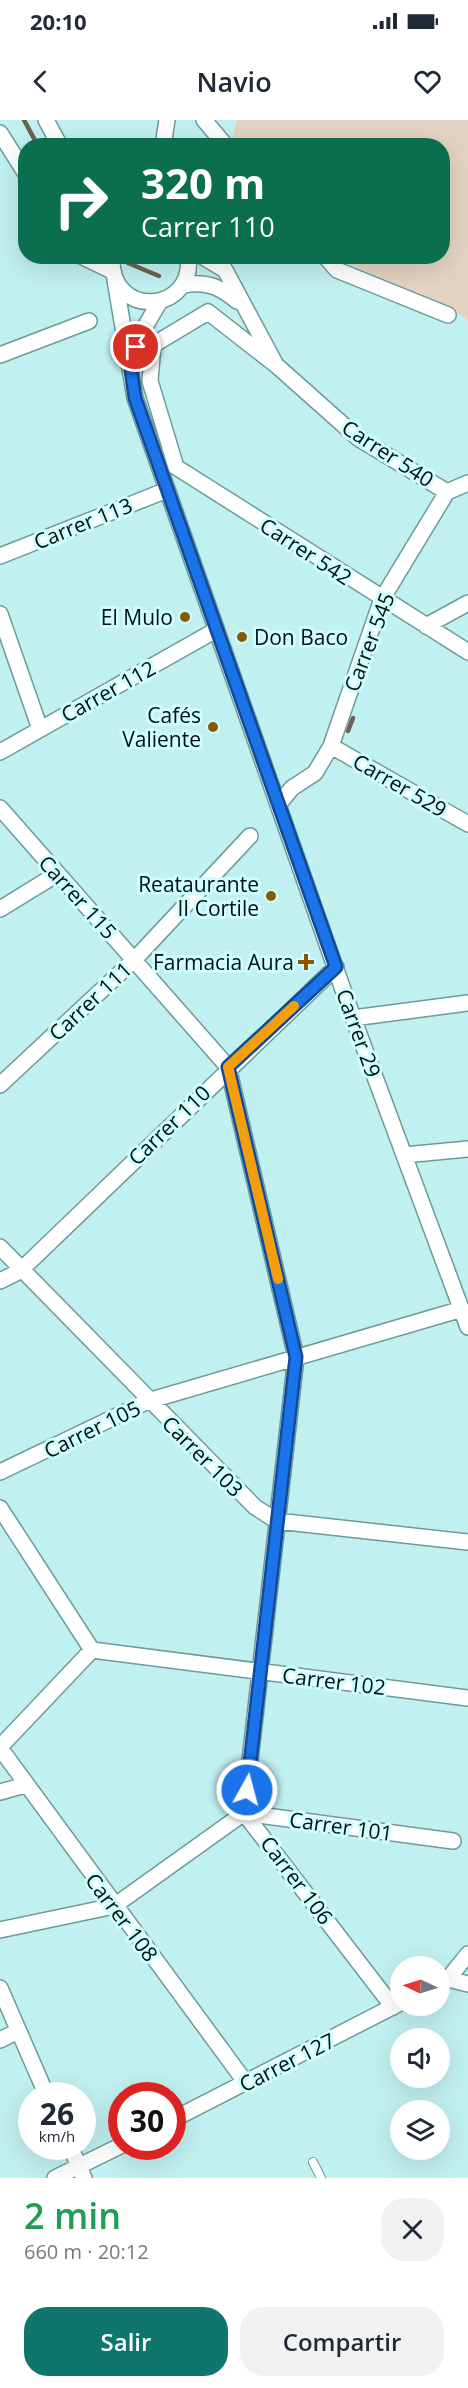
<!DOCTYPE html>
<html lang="es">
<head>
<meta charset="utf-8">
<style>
	:root { --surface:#fff; --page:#f2f2f3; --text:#1f2937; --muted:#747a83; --accent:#0f766e }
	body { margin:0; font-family:"Open Sans",sans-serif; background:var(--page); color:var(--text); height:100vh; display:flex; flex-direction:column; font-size:22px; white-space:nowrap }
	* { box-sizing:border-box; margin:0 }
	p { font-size:20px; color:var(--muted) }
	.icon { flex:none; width:33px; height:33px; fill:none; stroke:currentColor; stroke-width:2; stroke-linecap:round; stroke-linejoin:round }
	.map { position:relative; height:2058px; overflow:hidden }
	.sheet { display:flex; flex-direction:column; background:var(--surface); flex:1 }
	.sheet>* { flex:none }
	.guide { position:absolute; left:18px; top:18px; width:432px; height:126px; border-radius:24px; box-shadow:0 6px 24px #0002; background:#0b6e4f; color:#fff; overflow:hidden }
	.needle { width:39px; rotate:274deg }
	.tools { position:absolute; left:390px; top:1836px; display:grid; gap:12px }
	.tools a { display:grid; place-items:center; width:60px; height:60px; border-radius:50%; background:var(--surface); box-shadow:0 6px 24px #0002; font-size:30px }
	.speed { position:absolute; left:18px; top:1962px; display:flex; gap:12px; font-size:30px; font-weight:700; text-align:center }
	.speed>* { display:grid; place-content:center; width:78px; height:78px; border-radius:50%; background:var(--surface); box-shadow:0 6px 24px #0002; line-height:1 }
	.speed small { font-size:15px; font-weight:400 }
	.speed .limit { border:9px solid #d22; background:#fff; color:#111 }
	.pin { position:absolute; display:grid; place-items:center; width:51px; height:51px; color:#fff; margin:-26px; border:3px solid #fff; border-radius:50%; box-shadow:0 2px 6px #0007 }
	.me { position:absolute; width:66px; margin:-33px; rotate:7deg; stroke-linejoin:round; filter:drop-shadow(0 0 4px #0008) }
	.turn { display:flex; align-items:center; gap:21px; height:126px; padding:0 24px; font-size:27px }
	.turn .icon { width:78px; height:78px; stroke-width:2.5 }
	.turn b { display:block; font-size:42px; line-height:51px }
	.round { display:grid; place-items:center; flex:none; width:63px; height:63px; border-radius:24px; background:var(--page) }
	.headline { display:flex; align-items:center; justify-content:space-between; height:102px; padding:0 24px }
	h1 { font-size:36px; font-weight:600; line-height:45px; color:#1e9e55 }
	.button { display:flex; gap:12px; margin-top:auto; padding:12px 24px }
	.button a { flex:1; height:69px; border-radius:24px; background:var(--accent); color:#fff; font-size:24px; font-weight:600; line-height:69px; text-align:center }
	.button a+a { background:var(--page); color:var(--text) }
	.status { display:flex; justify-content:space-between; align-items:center; height:42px; padding:0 30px; background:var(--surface); direction:ltr }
	.status svg { height:16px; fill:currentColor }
	header { display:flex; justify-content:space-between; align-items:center; height:78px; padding:0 24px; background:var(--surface); font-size:27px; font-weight:600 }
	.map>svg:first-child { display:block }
</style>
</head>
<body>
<div class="status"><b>20:10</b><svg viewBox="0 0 49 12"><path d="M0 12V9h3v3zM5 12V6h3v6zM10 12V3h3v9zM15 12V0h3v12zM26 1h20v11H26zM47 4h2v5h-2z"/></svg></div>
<header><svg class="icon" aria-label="back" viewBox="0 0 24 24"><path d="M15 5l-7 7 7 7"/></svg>Navio<svg class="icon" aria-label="heart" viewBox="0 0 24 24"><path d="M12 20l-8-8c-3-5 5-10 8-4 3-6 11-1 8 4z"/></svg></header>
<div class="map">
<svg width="468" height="2058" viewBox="0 0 468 2058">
	<rect width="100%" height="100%" fill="#c1f0f1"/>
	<!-- green -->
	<path fill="#e3d3c0" d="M237,0H468V201L465,197L334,137L442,136V26H233L231,23Z"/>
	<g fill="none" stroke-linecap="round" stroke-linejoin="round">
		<!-- stream -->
		<path stroke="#6b6250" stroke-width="4.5" d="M24,0L38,26
			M128,143L159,156
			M348,611L353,598"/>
		<!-- lane casing -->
		<g stroke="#6d9a9b" stroke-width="10">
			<path id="lane" d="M313,2042L321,2058"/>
		</g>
		<!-- street casing -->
		<g stroke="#6d9a9b" stroke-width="18">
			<path id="street" d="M46,0L60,26
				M204,0L226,26
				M0,13L26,54
				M163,26L167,0
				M81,136L112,151
				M112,136C109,201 196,193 188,136
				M202,136L225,150L276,245L358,318L447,372
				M325,136L337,150L448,195
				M115,160L135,278L353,898L468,1207
				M183,165C206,161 219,166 237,181
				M0,235L89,201
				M130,243L142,212L160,181
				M276,245L208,192L153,225L150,261L176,347L468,532
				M0,436L167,370
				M0,494L40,609
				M426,506L468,483
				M331,626L468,704
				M0,632L216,510
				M278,685L292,668L315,653L331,626L382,479L447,372L468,363
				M0,688L228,947L296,1237L244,1693L393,1887
				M0,789L57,754
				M353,898L468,883
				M0,965L135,839L250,716
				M404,1035L468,1029
				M0,1127L255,1387L277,1401L468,1422
				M0,1161L20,1151L336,847
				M0,1352L148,1281L462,1189
				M0,1388L92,1530
				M0,1627L92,1530L468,1578
				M0,1628L246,1963
				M0,1672L25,1665
				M0,1810L114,1786L244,1693L453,1721
				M448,1859L468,1864
				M440,1863L448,1859L468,1834
				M0,1868L47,1976
				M0,1920L18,1911
				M172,2000L400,1883
				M70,2026L84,2058
				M55,2058L122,2025"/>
		</g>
		<!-- lane -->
		<use href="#lane" stroke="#fff" stroke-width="8"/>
		<!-- street -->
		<use href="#street" stroke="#fff" stroke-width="15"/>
	</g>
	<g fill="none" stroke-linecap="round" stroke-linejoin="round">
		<!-- route casing -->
		<g stroke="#114b97" stroke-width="15">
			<path id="route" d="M136,227L130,243L135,278L336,847L228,947L296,1237L247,1670"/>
		</g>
		<!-- route -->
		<use href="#route" stroke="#1a73e8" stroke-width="10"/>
		<!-- slow -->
		<path stroke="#f59e0b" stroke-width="10" d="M278,1159L228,947L294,886"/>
	</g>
	<!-- markers -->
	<g fill="#8a5800" stroke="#cefefe" stroke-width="2">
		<circle cx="185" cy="497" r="6"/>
		<circle cx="242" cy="517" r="6"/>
		<circle cx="213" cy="607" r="6"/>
		<circle cx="271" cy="776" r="6"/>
		<path d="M303 833h6v6h6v6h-6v6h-6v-6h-6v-6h6z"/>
	</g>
	<g text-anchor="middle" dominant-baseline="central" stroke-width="6" stroke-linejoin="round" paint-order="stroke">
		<!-- street labels -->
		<g font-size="21" fill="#010f0f" stroke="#cefefe">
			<text transform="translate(388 333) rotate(33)">Carrer 540</text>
			<text transform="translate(83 403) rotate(-22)">Carrer 113</text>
			<text transform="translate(306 431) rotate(33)">Carrer 542</text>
			<text transform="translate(369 522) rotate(-69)">Carrer 545</text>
			<text transform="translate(108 571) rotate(-29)">Carrer 112</text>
			<text transform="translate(400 665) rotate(30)">Carrer 529</text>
			<text transform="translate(78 777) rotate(48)">Carrer 115</text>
			<text transform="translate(90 881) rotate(-43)">Carrer 111</text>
			<text transform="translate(359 913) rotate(70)">Carrer 29</text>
			<text transform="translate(169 1005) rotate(-44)">Carrer 110</text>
			<text transform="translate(92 1309) rotate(-26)">Carrer 105</text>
			<text transform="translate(203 1336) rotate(45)">Carrer 103</text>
			<text transform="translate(334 1561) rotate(7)">Carrer 102</text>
			<text transform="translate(341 1706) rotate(8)">Carrer 101</text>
			<text transform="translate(297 1760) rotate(53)">Carrer 106</text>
			<text transform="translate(122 1797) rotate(53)">Carrer 108</text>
			<text transform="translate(287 1942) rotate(-27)">Carrer 127</text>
		</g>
		<!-- poi labels -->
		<g font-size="21" fill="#010f0f" stroke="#cefefe" text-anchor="end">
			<text x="173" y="497">El Mulo</text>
			<text x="254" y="517" text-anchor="start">Don Baco</text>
			<text x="201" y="595">Cafés<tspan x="201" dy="24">Valiente</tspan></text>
			<text x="259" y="764">Reataurante<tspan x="259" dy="24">II Cortile</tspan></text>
			<text x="294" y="842">Farmacia Aura</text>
		</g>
	</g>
</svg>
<div class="tools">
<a><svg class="needle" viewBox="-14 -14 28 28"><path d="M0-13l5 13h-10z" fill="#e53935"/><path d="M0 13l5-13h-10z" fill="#747a83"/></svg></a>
<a><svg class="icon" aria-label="sound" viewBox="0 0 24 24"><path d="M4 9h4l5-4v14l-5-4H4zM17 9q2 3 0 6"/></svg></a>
<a><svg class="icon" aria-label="layers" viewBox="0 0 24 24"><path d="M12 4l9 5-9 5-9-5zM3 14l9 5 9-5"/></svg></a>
</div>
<div class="speed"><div>26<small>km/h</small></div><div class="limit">30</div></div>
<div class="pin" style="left:136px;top:227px;background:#d93025"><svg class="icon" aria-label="arrive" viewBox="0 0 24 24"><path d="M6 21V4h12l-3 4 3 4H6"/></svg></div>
<svg class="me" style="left:247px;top:1670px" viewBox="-20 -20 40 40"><circle r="17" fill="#1a73e8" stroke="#fff" stroke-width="3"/><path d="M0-11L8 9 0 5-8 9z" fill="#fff"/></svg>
<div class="guide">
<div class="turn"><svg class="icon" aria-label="right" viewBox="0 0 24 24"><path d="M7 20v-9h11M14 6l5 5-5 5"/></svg><div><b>320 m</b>Carrer 110</div></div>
</div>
</div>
<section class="sheet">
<div class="headline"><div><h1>2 min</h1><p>660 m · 20:12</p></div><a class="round"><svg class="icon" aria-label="close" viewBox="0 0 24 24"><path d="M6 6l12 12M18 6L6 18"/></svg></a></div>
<div class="button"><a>Salir</a><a>Compartir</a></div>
</section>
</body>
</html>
